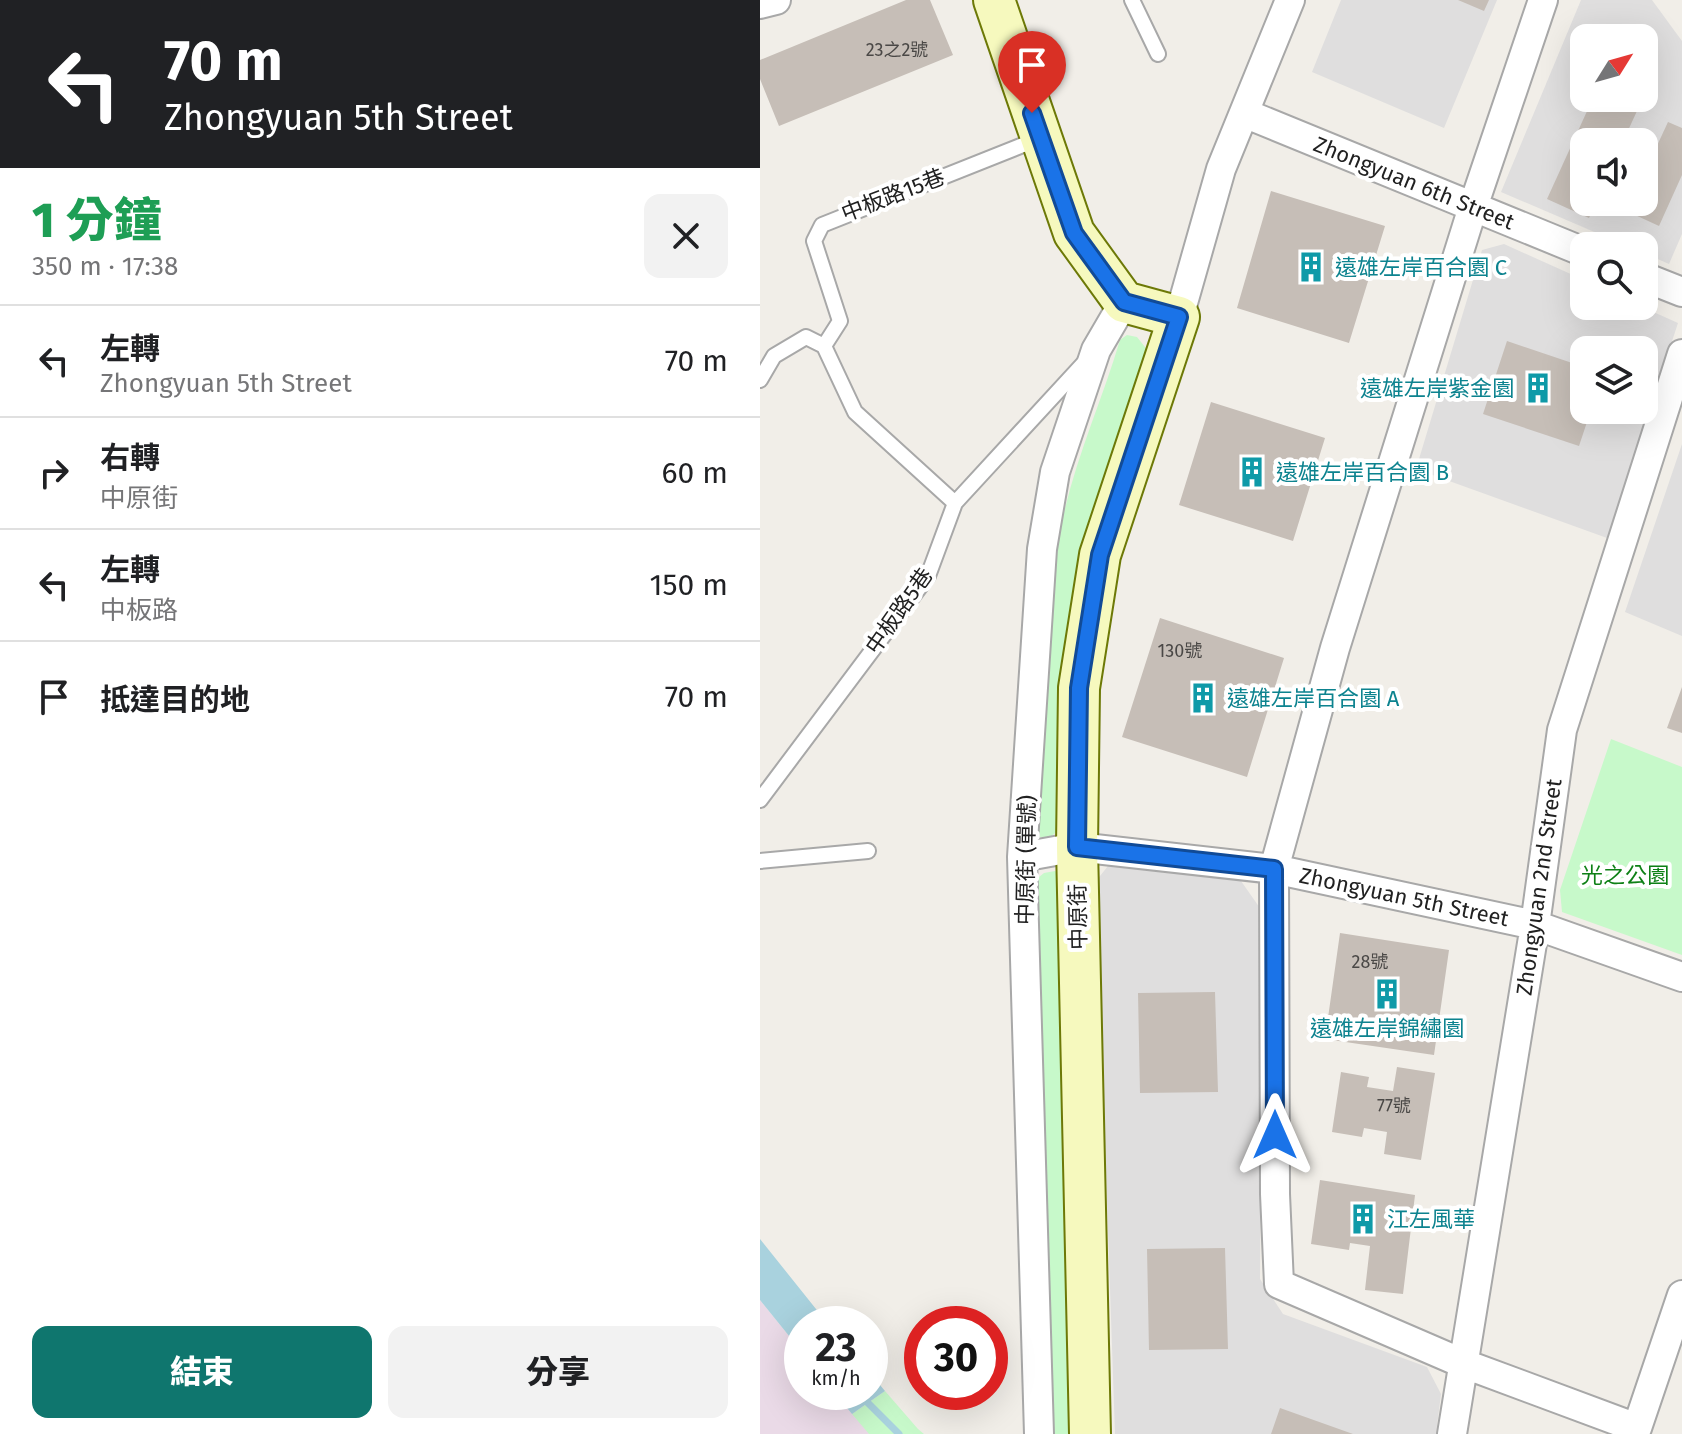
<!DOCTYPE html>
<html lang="zh-TW">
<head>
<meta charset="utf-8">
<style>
	:root { --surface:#fff; --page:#f2f2f2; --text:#202124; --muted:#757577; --line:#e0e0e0; --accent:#0f766e }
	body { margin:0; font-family:"Fira Sans","Noto Sans TC",sans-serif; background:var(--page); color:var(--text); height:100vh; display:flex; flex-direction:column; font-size:30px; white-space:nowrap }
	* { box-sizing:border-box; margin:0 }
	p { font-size:26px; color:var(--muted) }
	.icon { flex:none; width:44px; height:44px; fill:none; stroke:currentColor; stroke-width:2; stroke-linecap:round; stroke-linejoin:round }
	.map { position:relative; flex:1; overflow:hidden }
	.drawer { display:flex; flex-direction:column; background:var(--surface); width:760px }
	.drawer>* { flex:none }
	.guide { background:#202124; color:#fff; overflow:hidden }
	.needle { width:52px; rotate:53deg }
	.buttons { position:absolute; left:810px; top:24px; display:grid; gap:16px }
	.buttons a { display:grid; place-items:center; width:88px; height:88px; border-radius:16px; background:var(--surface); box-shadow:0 8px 32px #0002; font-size:40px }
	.speed { position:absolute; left:24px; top:1306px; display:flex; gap:16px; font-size:40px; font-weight:700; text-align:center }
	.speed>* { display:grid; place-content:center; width:104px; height:104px; border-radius:50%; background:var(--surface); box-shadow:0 8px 32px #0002; line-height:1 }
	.speed small { font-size:20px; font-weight:400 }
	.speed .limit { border:12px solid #d22; background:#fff; color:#111 }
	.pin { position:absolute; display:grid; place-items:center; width:68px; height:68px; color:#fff; margin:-82px -34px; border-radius:50% 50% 50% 0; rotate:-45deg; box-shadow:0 0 8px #0007 }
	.pin .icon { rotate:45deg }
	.me { position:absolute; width:88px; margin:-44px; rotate:0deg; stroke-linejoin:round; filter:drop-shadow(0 0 6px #0008) }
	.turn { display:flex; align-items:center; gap:28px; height:168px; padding:0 32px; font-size:36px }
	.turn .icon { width:104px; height:104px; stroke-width:2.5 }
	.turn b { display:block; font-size:56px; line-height:68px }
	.round { display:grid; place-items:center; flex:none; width:84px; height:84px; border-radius:16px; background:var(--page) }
	.overview { display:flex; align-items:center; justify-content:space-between; height:136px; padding:0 32px }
	h1 { font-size:48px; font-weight:800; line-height:60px; color:#1e9e55 }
	.action { display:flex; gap:16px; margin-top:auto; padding:16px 32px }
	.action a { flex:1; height:92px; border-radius:16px; background:var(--accent); color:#fff; font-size:32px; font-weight:800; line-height:92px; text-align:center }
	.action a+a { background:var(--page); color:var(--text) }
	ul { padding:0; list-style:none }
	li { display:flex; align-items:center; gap:24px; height:112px; padding:0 32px; border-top:2px solid var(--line) }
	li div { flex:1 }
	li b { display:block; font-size:30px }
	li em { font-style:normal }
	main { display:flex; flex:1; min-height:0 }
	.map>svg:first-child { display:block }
</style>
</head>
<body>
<main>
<section class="drawer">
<div class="guide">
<div class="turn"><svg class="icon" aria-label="left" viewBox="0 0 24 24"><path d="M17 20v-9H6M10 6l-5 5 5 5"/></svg><div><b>70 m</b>Zhongyuan 5th Street</div></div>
</div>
<div class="overview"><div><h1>1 分鐘</h1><p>350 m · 17:38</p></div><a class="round"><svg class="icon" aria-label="close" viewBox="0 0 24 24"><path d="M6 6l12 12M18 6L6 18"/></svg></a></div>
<ul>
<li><svg class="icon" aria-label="left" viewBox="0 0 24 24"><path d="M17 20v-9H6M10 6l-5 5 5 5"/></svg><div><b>左轉</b><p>Zhongyuan 5th Street</p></div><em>70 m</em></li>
<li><svg class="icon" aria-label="right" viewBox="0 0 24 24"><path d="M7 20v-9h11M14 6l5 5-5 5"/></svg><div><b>右轉</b><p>中原街</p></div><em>60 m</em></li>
<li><svg class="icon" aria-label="left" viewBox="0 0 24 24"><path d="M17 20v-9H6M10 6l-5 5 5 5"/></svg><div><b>左轉</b><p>中板路</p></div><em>150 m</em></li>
<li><svg class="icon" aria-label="arrive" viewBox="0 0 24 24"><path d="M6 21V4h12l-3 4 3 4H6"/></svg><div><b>抵達目的地</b></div><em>70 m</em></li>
</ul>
<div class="action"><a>結束</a><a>分享</a></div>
</section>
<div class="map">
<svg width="922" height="1434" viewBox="0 0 922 1434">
	<rect width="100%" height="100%" fill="#f1eee8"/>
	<!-- residential -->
	<path fill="#dfdede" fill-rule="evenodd" d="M581,0H737L684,128L552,72Z
		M821,0H892L922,41V234L909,264L884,253V246H867L741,192ZM824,38H884V98H824ZM824,142H884V202H824Z
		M744,244L824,280V306H880L918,323L847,538L656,469L722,250ZM824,350H884V410H824Z
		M922,444V636L865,612Z
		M348,866L481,881L502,911L500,1279L523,1314L667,1367L681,1394L676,1434H355L336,881Z"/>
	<!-- industrial -->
	<path fill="#eadae7" d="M0,1300L42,1352V1392H78L118,1434H0Z"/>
	<!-- park -->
	<path fill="#c7f9ca" d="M367,335L377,337L389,352L299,830L288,839L277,836C283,735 282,632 300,532C312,466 341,404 360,340Z
		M851,739L922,767V955L802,912L800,890Z
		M295,871L301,875L318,1434H288L274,881L284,873Z
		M125,1391L158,1429L164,1434H109L92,1414Z"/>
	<!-- water -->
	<path fill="#a9d2de" d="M0,1239L68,1324H42V1352L0,1300Z
		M110,1373L125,1391L92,1414L74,1392H110Z"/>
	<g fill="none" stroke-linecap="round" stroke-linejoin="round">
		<!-- stream -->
		<path stroke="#a9d2de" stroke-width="7" d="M97,1392L139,1434"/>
	</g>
	<!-- building -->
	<path fill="#c6beb7" d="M146,0H170L193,55L19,126L0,79V60Z
		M698,0H729L724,11Z
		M833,98H883L865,137L877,142H824V202H836L829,218L787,199Z
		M908,122L922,128V175L899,226L847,202H884V145L895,150Z
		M511,191L625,226L589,343L477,308Z
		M747,341L824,367V410H831L819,446L723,414Z
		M451,402L565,438L533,541L419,505Z
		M400,618L524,658L487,777L362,737Z
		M922,687V733L907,728Z
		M580,933L689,950L674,1055L565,1039Z
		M455,992L458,1092L380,1093L378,993Z
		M637,1067L675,1073L661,1160L624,1154L627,1132L604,1128L602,1137L572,1132L581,1072L609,1077L607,1087L633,1091Z
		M560,1180L655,1195L643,1294L605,1290L610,1246L590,1243L589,1250L551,1244Z
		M465,1248L468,1349L389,1350L387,1249Z
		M520,1408L593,1434H511Z"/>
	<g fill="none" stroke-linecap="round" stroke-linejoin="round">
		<!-- lane casing -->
		<g stroke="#a8a8a8" stroke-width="18">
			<path id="lane" d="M372,0L398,54
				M64,346L80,321L54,241L62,225L278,139
				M0,380L14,356L46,337L64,346L95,412L195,503
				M0,800L168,576L195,503L323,364
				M0,861L108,851"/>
		</g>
		<!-- street casing -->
		<g stroke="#a8a8a8" stroke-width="32">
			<path id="street" d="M783,0L713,207L575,648L514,869L515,1194L519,1284L702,1363L877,1428L922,1295
				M0,4L16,0
				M484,113L824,252
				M884,277L922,292
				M419,317L461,169L530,0
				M262,857L317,847L514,869L775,925L922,977
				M279,1434L262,857L282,549L295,472L336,350L364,302
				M692,1434L775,925L802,730L922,354"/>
		</g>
		<!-- secondary casing -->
		<g stroke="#6d7907" stroke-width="44">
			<path id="secondary" d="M234,0L314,233L364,302L419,317L340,555L319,688L317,847L330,1434"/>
		</g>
		<!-- lane -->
		<use href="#lane" stroke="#fff" stroke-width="14"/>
		<!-- street -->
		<use href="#street" stroke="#fff" stroke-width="28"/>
		<!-- secondary -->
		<use href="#secondary" stroke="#f6f9be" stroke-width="40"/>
	</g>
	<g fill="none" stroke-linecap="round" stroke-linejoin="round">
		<!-- route casing -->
		<g stroke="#114b97" stroke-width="20">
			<path id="route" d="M272,113L314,233L364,302L419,317L340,555L319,688L317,847L514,869L515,1135"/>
		</g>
		<!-- route -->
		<use href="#route" stroke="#1a73e8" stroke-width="14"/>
	</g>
	<!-- icons -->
	<defs>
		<g id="building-bare" transform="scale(2.4)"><path d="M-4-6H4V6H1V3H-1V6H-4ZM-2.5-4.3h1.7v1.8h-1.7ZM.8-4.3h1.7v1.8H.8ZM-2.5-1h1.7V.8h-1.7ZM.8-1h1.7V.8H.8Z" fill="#0f9aa8" stroke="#fff" stroke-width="2.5" paint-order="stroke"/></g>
	</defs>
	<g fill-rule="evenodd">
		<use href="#building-bare" x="551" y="267"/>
		<use href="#building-bare" x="778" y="388"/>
		<use href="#building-bare" x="492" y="472"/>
		<use href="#building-bare" x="443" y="698"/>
		<use href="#building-bare" x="627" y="994"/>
		<use href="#building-bare" x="603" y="1219"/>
	</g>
	<g text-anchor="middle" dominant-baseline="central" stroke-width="8" stroke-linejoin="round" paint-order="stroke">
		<!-- number labels -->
		<g font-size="18" fill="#4a4846">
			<text x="137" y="50">23之2號</text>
			<text x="420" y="651">130號</text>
			<text x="610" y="962">28號</text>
			<text x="634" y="1106">77號</text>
		</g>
		<!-- street labels -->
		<g font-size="22" fill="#212121" stroke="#fff">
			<text transform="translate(654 183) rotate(22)">Zhongyuan 6th Street</text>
			<text transform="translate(133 195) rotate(-21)">中板路15巷</text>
			<text transform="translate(139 611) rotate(-55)">中板路5巷</text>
			<text transform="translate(266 860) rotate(-89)">中原街 (單號)</text>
			<text transform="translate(779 887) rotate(-82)">Zhongyuan 2nd Street</text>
			<text transform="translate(644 897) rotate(12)">Zhongyuan 5th Street</text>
			<text transform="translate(318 917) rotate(-91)">中原街</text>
		</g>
		<!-- culture labels -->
		<g font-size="22" fill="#0d838f" stroke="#fff" text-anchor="start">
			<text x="575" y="267">遠雄左岸百合園 C</text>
			<text x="754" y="388" text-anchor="end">遠雄左岸紫金園</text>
			<text x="516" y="472">遠雄左岸百合園 B</text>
			<text x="467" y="698">遠雄左岸百合園 A</text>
			<text x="627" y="1028" text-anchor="middle">遠雄左岸錦繡園</text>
			<text x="627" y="1219">江左風華</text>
		</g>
		<!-- park labels -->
		<g font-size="22" fill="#0e8016" stroke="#fff">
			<text x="865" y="875">光之公園</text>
		</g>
	</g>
</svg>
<div class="buttons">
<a><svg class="needle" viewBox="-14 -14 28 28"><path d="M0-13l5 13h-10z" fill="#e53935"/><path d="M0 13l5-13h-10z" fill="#757577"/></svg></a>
<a><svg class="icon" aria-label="sound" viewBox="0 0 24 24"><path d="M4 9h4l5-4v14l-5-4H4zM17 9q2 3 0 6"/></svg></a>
<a><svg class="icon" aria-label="search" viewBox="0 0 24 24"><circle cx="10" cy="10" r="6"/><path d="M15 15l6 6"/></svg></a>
<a><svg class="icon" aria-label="layers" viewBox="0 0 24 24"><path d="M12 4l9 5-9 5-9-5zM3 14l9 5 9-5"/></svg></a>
</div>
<div class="speed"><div>23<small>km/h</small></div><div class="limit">30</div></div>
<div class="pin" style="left:272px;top:113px;background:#d93025"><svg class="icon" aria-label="arrive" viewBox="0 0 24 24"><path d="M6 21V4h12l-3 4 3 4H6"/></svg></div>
<svg class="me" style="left:515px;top:1135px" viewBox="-20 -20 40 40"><path d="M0-17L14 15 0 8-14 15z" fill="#1a73e8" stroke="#fff" stroke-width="4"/></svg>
</div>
</main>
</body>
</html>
